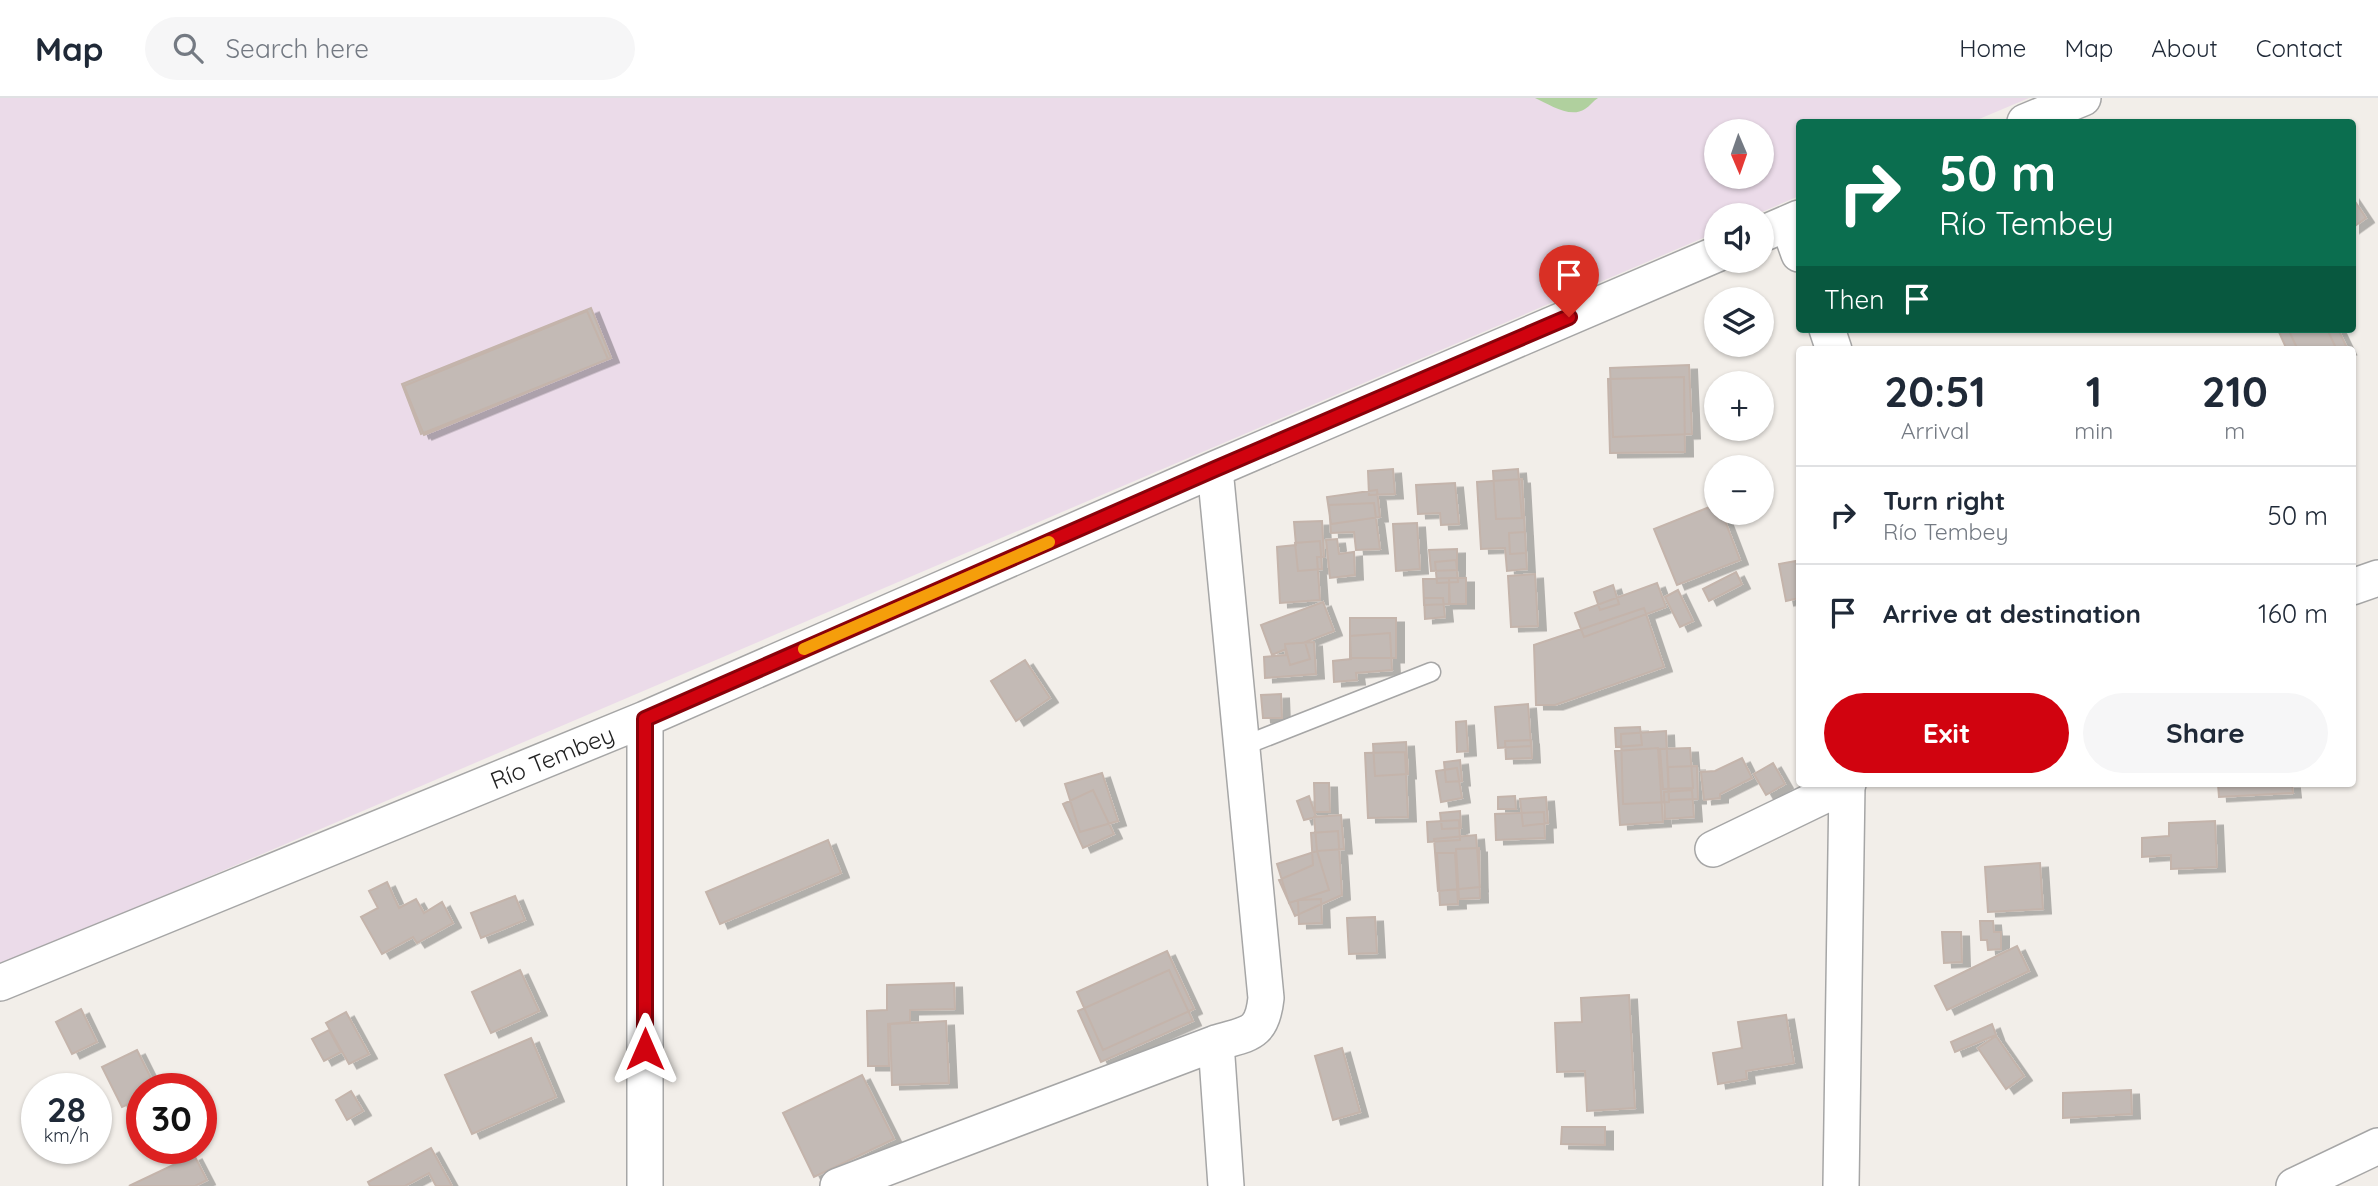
<!DOCTYPE html>
<html lang="en">
<head>
<meta charset="utf-8">
<style>
	:root { --surface:#fff; --page:#f6f6f7; --text:#1f2937; --muted:#747a83; --line:#e0e1e3; --accent:#d1030f }
	body { margin:0; font-family:Quicksand,sans-serif; background:var(--page); color:var(--text); height:100vh; display:flex; flex-direction:column; font-size:26px; white-space:nowrap }
	* { box-sizing:border-box; margin:0 }
	p { font-size:23px; color:var(--muted) }
	.icon { flex:none; width:38px; height:38px; fill:none; stroke:currentColor; stroke-width:2; stroke-linecap:round; stroke-linejoin:round }
	.map { position:relative; flex:1; overflow:hidden }
	.drawer { position:absolute; left:1796px; top:248px; width:560px; height:441px; display:flex; flex-direction:column; background:var(--surface); border-radius:7px; box-shadow:0 2px 5px #0004 }
	.drawer>* { flex:none }
	.guide { position:absolute; left:1796px; top:21px; width:560px; height:214px; border-radius:7px; box-shadow:0 2px 5px #0004; background:#0b6e4f; color:#fff; overflow:hidden }
	.needle { width:46px; rotate:178deg }
	.controls { position:absolute; left:1704px; top:21px; display:grid; gap:14px }
	.controls a { display:grid; place-items:center; width:70px; height:70px; border-radius:50%; background:var(--surface); box-shadow:0 2px 5px #0004; font-size:35px }
	.speed { position:absolute; left:21px; top:975px; display:flex; gap:14px; font-size:35px; font-weight:700; text-align:center }
	.speed>* { display:grid; place-content:center; width:91px; height:91px; border-radius:50%; background:var(--surface); box-shadow:0 2px 5px #0004; line-height:1 }
	.speed small { font-size:18px; font-weight:400 }
	.speed .limit { border:10px solid #d22; background:#fff; color:#111 }
	.pin { position:absolute; display:grid; place-items:center; width:60px; height:60px; color:#fff; margin:-72px -30px; border-radius:50% 50% 50% 0; rotate:-45deg; box-shadow:0 0 7px #0007 }
	.pin .icon { rotate:45deg }
	.me { position:absolute; width:77px; margin:-38px; rotate:0deg; stroke-linejoin:round; filter:drop-shadow(0 0 5px #0008) }
	.turn { display:flex; align-items:center; gap:24px; height:147px; padding:0 28px; font-size:32px }
	.turn .icon { width:91px; height:91px; stroke-width:2.5 }
	.turn b { display:block; font-size:49px; line-height:60px }
	.then { display:flex; align-items:center; height:66px; padding:0 28px; background:#0003; gap:14px; font-size:26px }
	.eta { display:flex; justify-content:space-evenly; align-items:center; height:119px; text-align:center }
	.eta b { font-size:42px; font-weight:800; line-height:49px }
	.primary-button { display:flex; gap:14px; margin-top:auto; padding:14px 28px }
	.primary-button a { flex:1; height:80px; border-radius:42px; background:var(--accent); color:#fff; font-size:28px; font-weight:800; line-height:80px; text-align:center }
	.primary-button a+a { background:var(--page); color:var(--text) }
	ul { padding:0; list-style:none }
	li { display:flex; align-items:center; gap:21px; height:98px; padding:0 28px; border-top:2px solid var(--line) }
	li div { flex:1 }
	li b { display:block; font-size:26px }
	li em { font-style:normal }
	header { display:flex; align-items:center; gap:42px; box-sizing:border-box; height:98px; padding:0 35px; background:var(--surface); border-bottom:2px solid var(--line) }
	header strong { font-size:33px }
	nav { display:flex; gap:38px; margin-inline-start:auto; font-size:24px }
	.search { width:490px; height:63px; background:var(--page); display:flex; align-items:center; gap:18px; box-sizing:border-box; padding:0 24px; border-radius:38px; color:var(--muted); font-size:26px }
	.map>svg:first-child { display:block }
</style>
</head>
<body>
<header>
<strong>Map</strong>
<div class="search"><svg class="icon" aria-label="search" viewBox="0 0 24 24"><circle cx="10" cy="10" r="6"/><path d="M15 15l6 6"/></svg>Search here</div>
<nav><a>Home</a><a>Map</a><a>About</a><a>Contact</a></nav>
</header>
<div class="map">
<svg width="2378" height="1088" viewBox="0 0 2378 1088">
	<defs>
		<filter id="shadow"><feDropShadow dx="8" dy="4.5" stdDeviation="0" flood-color="#0004"/></filter>
	</defs>
	<rect width="100%" height="100%" fill="#f2eee9"/>
	<!-- industrial -->
	<path fill="#ebdbe9" fill-rule="evenodd" d="M0,0H2029L1972,24H1799V98L1755,117H1717V134L0,868ZM1717,33H1762V79H1717Z"/>
	<!-- forest -->
	<path fill="#b0d09e" d="M1535,0H1598C1593,3 1590,8 1585,11C1570,21 1549,6 1535,0Z"/>
	<!-- building -->
	<path fill="#c3bab5" stroke="#c4b4ab" stroke-width="2" filter="url(#shadow)" d="M2352,99L2366,120L2352,130Z
		M591,210L611,260L421,336L402,286Z
		M587,213L608,261L424,337L404,288Z
		M2286,231H2327L2337,252H2287L2279,234Z
		M2288,231H2338L2348,252H2298Z
		M1689,267L1692,336L1613,339L1610,270Z
		M1684,279L1685,354L1610,355L1608,281Z
		M1393,371L1395,396L1369,397L1368,373Z
		M1518,371L1522,420L1496,421L1493,373Z
		M1522,381L1527,471L1507,473L1505,450L1481,451L1477,384Z
		M1455,385L1459,426L1441,427L1440,415L1418,416L1416,387Z
		M1377,392L1380,419L1331,426L1327,399Z
		M1374,405L1380,451L1356,452L1354,434L1331,435L1329,407Z
		M1717,406V415H1722L1740,462L1677,487L1654,431Z
		M1322,423L1324,459H1317L1320,502L1280,505L1277,449L1296,447L1294,424Z
		M1417,425L1420,471L1396,473L1393,426Z
		M1525,434L1526,455L1510,456L1509,435Z
		M1337,441L1339,456L1354,454L1355,477L1330,480L1326,442Z
		M1320,443L1322,471L1298,473L1295,445Z
		M1457,451V472L1431,473L1429,452Z
		M1456,462L1458,484L1437,485L1435,464Z
		M1796,463L1799,478V500L1786,503L1779,466Z
		M1736,474L1742,486L1709,503L1703,491Z
		M1535,476L1538,528L1511,529L1508,478Z
		M1449,480H1466V506H1449Z
		M1449,480L1450,506L1424,507L1423,481Z
		M1657,485L1666,509L1584,539L1575,515Z
		M1613,487L1619,506L1600,512L1594,494Z
		M1678,492L1693,523L1680,529L1665,499Z
		M1424,500H1443L1445,519L1425,521Z
		M1323,504L1334,533L1305,544L1310,561L1290,567L1286,551L1272,557L1261,527Z
		M1644,510L1664,569L1555,607H1536L1534,547Z
		M1350,520H1396V560H1350Z
		M1390,535L1392,572L1356,575L1357,582L1334,584L1333,563L1351,561L1350,538Z
		M1314,544L1316,576L1265,580L1264,559L1286,557L1285,546Z
		M1025,562L1050,600L1016,623L991,583Z
		M1281,596L1282,620H1263L1261,597Z
		M1528,606L1531,648L1498,650L1495,609Z
		M1466,623L1468,653L1457,654L1456,624Z
		M1640,629L1642,647L1616,649L1615,630Z
		M1666,633L1669,704L1623,706L1621,636Z
		M1531,642L1532,660L1506,661L1505,643Z
		M1406,644L1408,676L1375,678L1373,646Z
		M1658,650L1663,724L1620,727L1615,653Z
		M1690,650L1693,690L1663,691L1660,651Z
		M1405,654L1408,719L1368,720L1365,655Z
		M1742,660L1752,680L1720,696V700L1704,702L1701,674L1715,673Z
		M1460,662L1462,683L1446,684L1444,664Z
		M1773,665L1785,686L1766,697L1754,676Z
		M1697,668L1698,701L1669,702L1668,669Z
		M1457,670L1462,700L1441,704L1436,673Z
		M1102,675L1118,723L1080,734L1065,686Z
		M1314,685H1329L1330,714H1315Z
		M2218,686H2292L2293,695L2219,699Z
		M1093,692L1114,736L1083,750L1063,706Z
		M1692,692L1694,719L1665,721L1664,694Z
		M1309,698L1316,719L1304,722L1297,703Z
		M1515,698L1516,711H1498V699Z
		M1546,699L1548,725L1523,728L1520,701Z
		M1460,713L1461,730L1442,731L1440,715Z
		M1544,714L1545,740L1496,742L1495,716Z
		M1341,717L1344,751L1317,753L1314,719Z
		M1459,722L1460,742L1428,744L1427,724Z
		M2215,723L2217,769L2171,771V757L2142,759V740L2169,738V725Z
		M1338,733L1342,797L1295,818L1279,782L1313,767L1311,735Z
		M1476,737L1480,789L1438,793L1434,741Z
		M828,742L841,775L720,826L706,794Z
		M1479,750L1480,800L1459,801L1456,751Z
		M1317,753L1329,792L1289,805L1277,766Z
		M1437,755H1455L1458,806L1440,807Z
		M2040,765L2043,811L1988,814L1985,769Z
		M387,784L399,810L416,801L424,815L442,804L453,825L417,845L413,839L382,856L361,819L378,810L369,793Z
		M515,798L525,822L481,840L471,815Z
		M1321,801L1322,825L1299,826L1298,802Z
		M1375,819L1377,855L1349,856L1347,820Z
		M1980,823H1993L1994,834H2001V851L1988,852L1987,842H1981Z
		M1942,834H1961L1962,864L1944,865Z
		M2017,848L2029,873L1947,912L1935,888Z
		M1167,853L1194,911L1103,952L1077,894Z
		M520,872L539,913L491,935L472,894Z
		M1169,872L1193,923L1101,964L1078,913Z
		M954,885L955,911L910,912V924L888,926L889,968H868L867,913L887,912V887Z
		M1629,897L1635,1010L1587,1013L1585,973L1557,974L1555,925L1582,924L1581,900Z
		M81,911L97,944L72,956L56,924Z
		M346,914L369,956L349,966L326,925Z
		M1786,917L1794,965L1746,973L1747,981L1718,986L1713,955L1742,950L1738,924Z
		M946,923L949,985L892,987L890,926Z
		M1992,926L1996,937L1955,954L1951,944Z
		M329,932L341,954L324,963L312,941Z
		M1996,938L2024,978L2006,991L1978,950Z
		M531,940L556,999L472,1036L445,977Z
		M1342,950L1360,1014L1333,1022L1315,958Z
		M137,952L156,990H142V1000L122,1009L102,969Z
		M862,977L894,1041L814,1079L783,1015Z
		M2131,992L2132,1016L2063,1020V995Z
		M351,993L363,1013L347,1022L336,1002Z
		M1562,1029H1605V1047L1561,1046Z
		M431,1050L452,1088H436L429,1075L405,1088H370L368,1084Z
		M194,1057L207,1082L195,1088H129Z"/>
	<g fill="none" stroke-linecap="round" stroke-linejoin="round">
		<!-- service casing -->
		<g stroke="#a6a6a6" stroke-width="21">
			<path id="service" d="M1243,648L1431,574"/>
		</g>
		<!-- minor casing -->
		<g stroke="#a6a6a6" stroke-width="38">
			<path id="minor" d="M2025,24L2083,0
				M1788,125L1799,156
				M1762,136L1799,120
				M1827,231L1834,252
				M2352,489L2378,480
				M1713,751L1848,686
				M0,885L645,621L1215,371L1717,156
				M1216,945L1226,1088
				M645,1088V621
				M838,1088L1216,945C1248,935 1262,938 1266,900L1215,371
				M1841,1088L1847,686
				M2294,1088L2378,1048"/>
		</g>
		<!-- service -->
		<use href="#service" stroke="#fff" stroke-width="18"/>
		<!-- minor -->
		<use href="#minor" stroke="#fff" stroke-width="35"/>
	</g>
	<g fill="none" stroke-linecap="round" stroke-linejoin="round">
		<!-- route casing -->
		<g stroke="#88020a" stroke-width="18">
			<path id="route" d="M645,951V621L1215,371L1569,219"/>
		</g>
		<!-- route -->
		<use href="#route" stroke="#d1030f" stroke-width="12"/>
		<!-- slow -->
		<path stroke="#f59e0b" stroke-width="12" d="M804,551L1049,444"/>
	</g>
	<g text-anchor="middle" dominant-baseline="central" stroke-width="5" stroke-linejoin="round" paint-order="stroke">
		<!-- street labels -->
		<g font-size="24" fill="#222" stroke="#fff">
			<text transform="translate(552 659) rotate(-22)">Río Tembey</text>
		</g>
	</g>
</svg>
<div class="controls">
<a><svg class="needle" viewBox="-14 -14 28 28"><path d="M0-13l5 13h-10z" fill="#e53935"/><path d="M0 13l5-13h-10z" fill="#747a83"/></svg></a>
<a><svg class="icon" aria-label="sound" viewBox="0 0 24 24"><path d="M4 9h4l5-4v14l-5-4H4zM17 9q2 3 0 6"/></svg></a>
<a><svg class="icon" aria-label="layers" viewBox="0 0 24 24"><path d="M12 4l9 5-9 5-9-5zM3 14l9 5 9-5"/></svg></a>
<a>+</a>
<a>−</a>
</div>
<div class="speed"><div>28<small>km/h</small></div><div class="limit">30</div></div>
<div class="pin" style="left:1569px;top:219px;background:#d93025"><svg class="icon" aria-label="arrive" viewBox="0 0 24 24"><path d="M6 21V4h12l-3 4 3 4H6"/></svg></div>
<svg class="me" style="left:645px;top:951px" viewBox="-20 -20 40 40"><path d="M0-17L14 15 0 8-14 15z" fill="#d1030f" stroke="#fff" stroke-width="4"/></svg>
<div class="guide">
<div class="turn"><svg class="icon" aria-label="right" viewBox="0 0 24 24"><path d="M7 20v-9h11M14 6l5 5-5 5"/></svg><div><b>50 m</b>Río Tembey</div></div>
<div class="then">Then<svg class="icon" aria-label="arrive" viewBox="0 0 24 24"><path d="M6 21V4h12l-3 4 3 4H6"/></svg></div>
</div>
<section class="drawer">
<div class="eta">
<div><b>20:51</b><p>Arrival</p></div>
<div><b>1</b><p>min</p></div>
<div><b>210</b><p>m</p></div>
</div>
<ul>
<li><svg class="icon" aria-label="right" viewBox="0 0 24 24"><path d="M7 20v-9h11M14 6l5 5-5 5"/></svg><div><b>Turn right</b><p>Río Tembey</p></div><em>50 m</em></li>
<li><svg class="icon" aria-label="arrive" viewBox="0 0 24 24"><path d="M6 21V4h12l-3 4 3 4H6"/></svg><div><b>Arrive at destination</b></div><em>160 m</em></li>
</ul>
<div class="primary-button"><a>Exit</a><a>Share</a></div>
</section>
</div>
</body>
</html>
